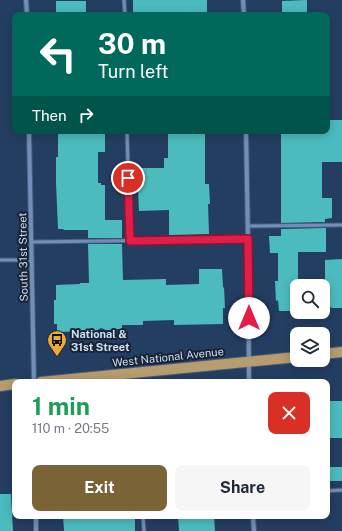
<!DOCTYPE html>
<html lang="en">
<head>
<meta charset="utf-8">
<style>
	:root { --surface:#fff; --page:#f6f6f7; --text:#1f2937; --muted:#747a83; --accent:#7b6338 }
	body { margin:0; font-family:"Public Sans",sans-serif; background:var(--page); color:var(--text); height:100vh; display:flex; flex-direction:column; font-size:15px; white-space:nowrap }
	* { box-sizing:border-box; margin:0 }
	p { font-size:13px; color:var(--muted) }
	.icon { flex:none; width:22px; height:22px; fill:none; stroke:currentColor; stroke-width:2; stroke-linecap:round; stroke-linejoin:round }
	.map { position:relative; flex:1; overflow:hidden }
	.sheet { position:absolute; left:12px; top:379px; width:318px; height:140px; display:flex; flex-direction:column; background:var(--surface); border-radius:8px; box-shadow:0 2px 10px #0003 }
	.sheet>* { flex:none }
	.hud { position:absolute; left:12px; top:12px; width:318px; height:122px; border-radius:8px; box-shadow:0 2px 10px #0003; background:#00695c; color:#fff; overflow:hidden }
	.buttons { position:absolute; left:290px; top:279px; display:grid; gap:8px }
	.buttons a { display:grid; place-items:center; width:40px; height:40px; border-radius:8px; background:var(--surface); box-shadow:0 2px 10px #0003; font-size:20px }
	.pin { position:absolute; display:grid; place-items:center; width:34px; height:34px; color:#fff; margin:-17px; border:2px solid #fff; border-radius:50%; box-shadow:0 1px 4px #0007 }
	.me { position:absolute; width:44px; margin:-22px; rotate:0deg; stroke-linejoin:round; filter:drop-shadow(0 0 3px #0008) }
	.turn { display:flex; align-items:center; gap:14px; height:84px; padding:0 20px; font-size:18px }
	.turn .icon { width:52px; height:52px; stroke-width:2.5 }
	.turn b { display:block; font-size:28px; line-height:34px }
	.then { display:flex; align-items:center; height:38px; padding:0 20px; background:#0003; gap:8px; font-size:15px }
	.round { display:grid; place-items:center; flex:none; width:42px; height:42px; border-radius:8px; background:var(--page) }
	.overview { display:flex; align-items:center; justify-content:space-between; height:68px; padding:0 20px }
	h1 { font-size:24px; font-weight:700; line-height:30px; color:#1e9e55 }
	.button { display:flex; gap:8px; margin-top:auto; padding:8px 20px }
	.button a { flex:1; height:46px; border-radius:8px; background:var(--accent); color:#fff; font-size:16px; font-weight:700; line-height:46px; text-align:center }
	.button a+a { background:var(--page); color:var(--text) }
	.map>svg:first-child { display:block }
</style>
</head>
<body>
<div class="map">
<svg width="342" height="531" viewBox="0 0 342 531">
	<rect width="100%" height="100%" fill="#243e62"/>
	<!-- building -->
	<path fill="#4cbbbd" d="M133,0H207V15H133Z
		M307,0V15H282V1Z
		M56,1H86V15H56Z
		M327,120H342V162H322V198H332V218L325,219V222L281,223V131H327Z
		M58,131H105V152H98V183H101V185H105V220H122V238H88V230H64L63,229H58L56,183V157H58Z
		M168,132H205V184H209L210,204H208L209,234L169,235V210L139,211L137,168H164V158H168Z
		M326,228V252H298V286H297V311H279L278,300L276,301L275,281H278V253H270L269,236H281V229Z
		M88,244H122L123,280L166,279V285L199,284V269H222L223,288L224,287L225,308H223V324L174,325V320L143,321V325H122V329H113L110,330H106L101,328L96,331L57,332V324H54V300H56V285L80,284V283H89Z
		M342,259V308H332L325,304V260Z
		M327,401H342V438H328Z
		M328,467H342V481H329Z
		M0,494H11L13,531H0Z
		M63,516H135V531H64Z
		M178,516H214L215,531H179Z"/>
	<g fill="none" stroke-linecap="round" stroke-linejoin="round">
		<!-- service casing -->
		<g stroke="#465c7a" stroke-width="5">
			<path id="service" d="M124,0L125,15
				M127,131L130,241
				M248,226L342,225
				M31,242L248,239
				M0,260H32
				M327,491L342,490
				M143,516L144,531"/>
		</g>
		<!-- minor casing -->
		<g stroke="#465c7a" stroke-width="6">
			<path id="minor" d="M26,0L27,15
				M243,0L244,15
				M29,131L34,382
				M246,131L248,239L249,382
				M36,516V531
				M253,516L254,531"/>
		</g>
		<!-- primary casing -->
		<g stroke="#465c7a" stroke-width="12">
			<path id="primary" d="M323,354L342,352
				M41,382L297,357
				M0,386L15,384"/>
		</g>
		<!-- service -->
		<use href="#service" stroke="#708eb7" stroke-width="3"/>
		<!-- minor -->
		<use href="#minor" stroke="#708eb7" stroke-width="4"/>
		<!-- primary -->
		<use href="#primary" stroke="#b69c6e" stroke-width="10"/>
	</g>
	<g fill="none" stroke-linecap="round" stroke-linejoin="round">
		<!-- route casing -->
		<g stroke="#92132f" stroke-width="10">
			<path id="route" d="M128,178L130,241L248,239L249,318"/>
		</g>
		<!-- route -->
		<use href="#route" stroke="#e11d48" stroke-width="7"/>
	</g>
	<!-- icons -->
	<defs>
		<g id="bus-pin" transform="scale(1)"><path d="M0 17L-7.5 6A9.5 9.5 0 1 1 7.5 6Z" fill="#ebaa39" stroke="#192536"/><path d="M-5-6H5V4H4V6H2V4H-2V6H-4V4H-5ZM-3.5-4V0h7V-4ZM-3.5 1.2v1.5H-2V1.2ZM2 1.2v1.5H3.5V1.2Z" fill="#111"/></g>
	</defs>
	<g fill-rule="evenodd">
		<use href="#bus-pin" x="57" y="340"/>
	</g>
	<g text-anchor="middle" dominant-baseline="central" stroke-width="4" stroke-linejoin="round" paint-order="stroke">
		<!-- street labels -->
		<g font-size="11" fill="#cedef5" stroke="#192536">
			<text transform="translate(23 257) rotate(-91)">South 31st Street</text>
			<text transform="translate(168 357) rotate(-6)">West National Avenue</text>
		</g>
		<!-- poi labels -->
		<g font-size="11" font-weight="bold" fill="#cedef5" stroke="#192536" text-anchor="start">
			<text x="71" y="334">National &amp;<tspan x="71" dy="13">31st Street</tspan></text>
		</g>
	</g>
</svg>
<div class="buttons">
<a><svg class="icon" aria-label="search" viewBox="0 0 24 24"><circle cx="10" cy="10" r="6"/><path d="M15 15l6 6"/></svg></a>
<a><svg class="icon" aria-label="layers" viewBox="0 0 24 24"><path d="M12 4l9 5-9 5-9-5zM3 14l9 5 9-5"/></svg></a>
</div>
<div class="pin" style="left:128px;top:178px;background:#d93025"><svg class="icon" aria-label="arrive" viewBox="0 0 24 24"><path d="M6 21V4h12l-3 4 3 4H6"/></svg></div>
<svg class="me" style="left:249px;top:318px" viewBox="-20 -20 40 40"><circle r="19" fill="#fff"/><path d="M0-13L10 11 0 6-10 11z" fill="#e11d48"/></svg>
<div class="hud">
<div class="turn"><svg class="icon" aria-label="left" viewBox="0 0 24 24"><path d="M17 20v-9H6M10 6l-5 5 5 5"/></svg><div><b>30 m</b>Turn left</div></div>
<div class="then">Then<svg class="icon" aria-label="right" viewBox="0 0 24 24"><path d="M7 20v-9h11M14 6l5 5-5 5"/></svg></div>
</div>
<section class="sheet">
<div class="overview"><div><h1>1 min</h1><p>110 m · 20:55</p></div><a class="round" style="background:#d93025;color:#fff"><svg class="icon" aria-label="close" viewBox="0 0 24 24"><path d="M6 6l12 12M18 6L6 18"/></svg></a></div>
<div class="button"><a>Exit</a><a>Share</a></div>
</section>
</div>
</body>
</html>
